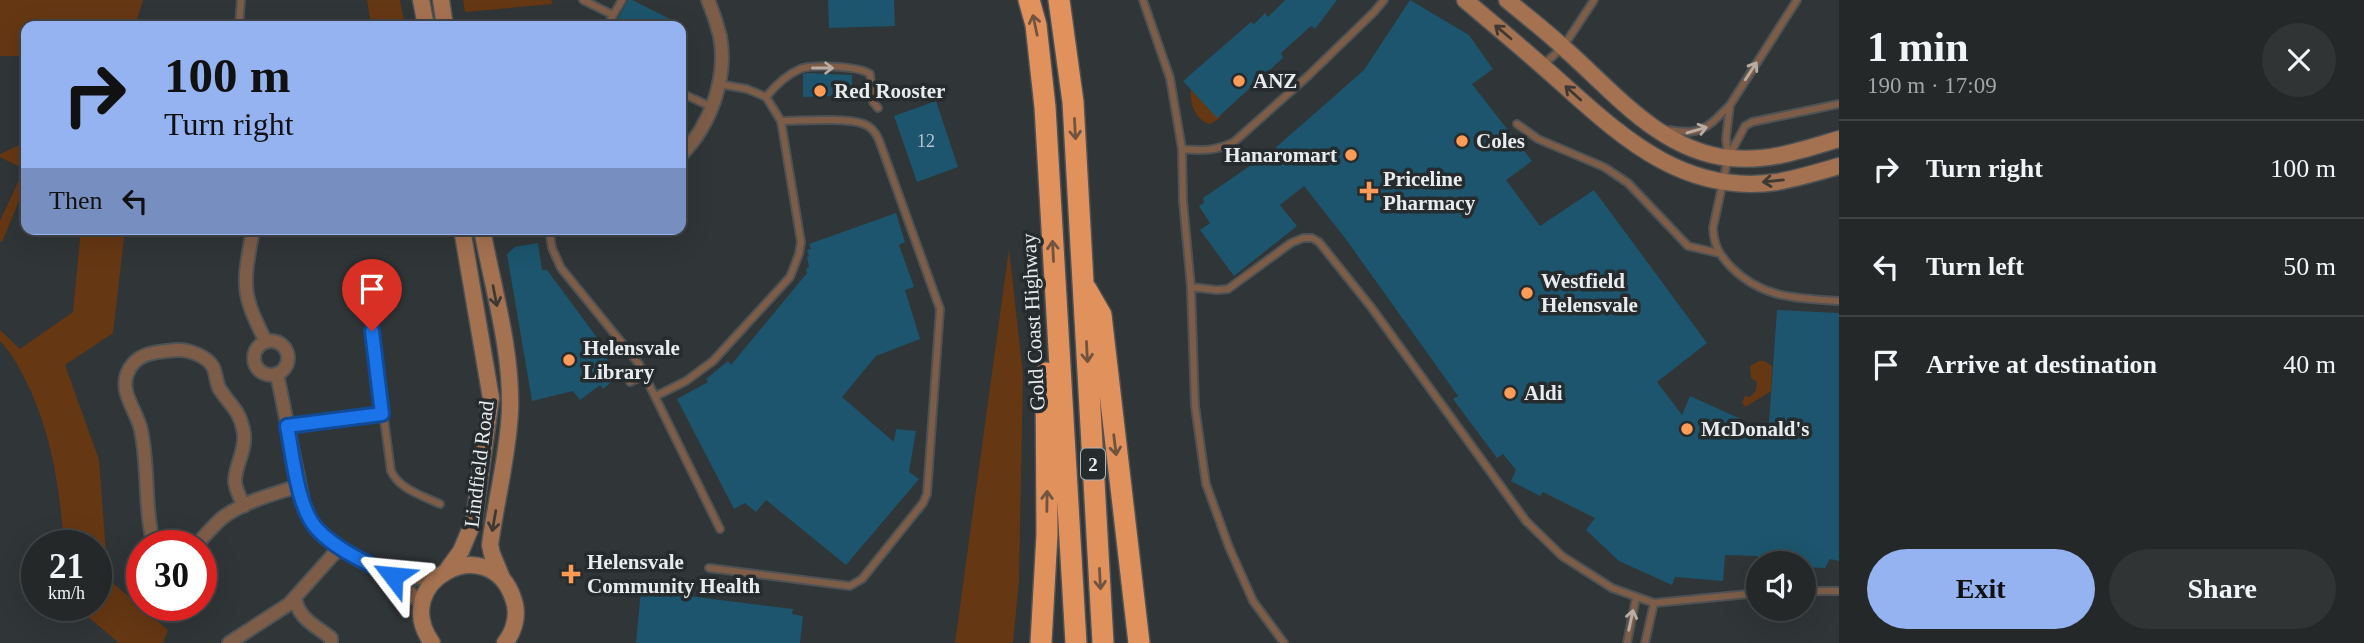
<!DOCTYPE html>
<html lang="en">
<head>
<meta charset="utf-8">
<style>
	:root { --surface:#242829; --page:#303435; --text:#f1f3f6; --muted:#a3a6a8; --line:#414446; --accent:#95b2f1 }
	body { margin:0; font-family:"Times New Roman",serif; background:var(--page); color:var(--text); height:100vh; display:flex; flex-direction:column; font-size:26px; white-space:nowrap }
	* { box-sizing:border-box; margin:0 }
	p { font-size:23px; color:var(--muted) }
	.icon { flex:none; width:38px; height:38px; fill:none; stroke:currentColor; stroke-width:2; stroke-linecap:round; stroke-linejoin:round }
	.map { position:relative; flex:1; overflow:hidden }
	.details { display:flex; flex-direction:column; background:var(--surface); width:525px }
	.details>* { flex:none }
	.hud { position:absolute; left:21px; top:21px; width:665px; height:214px; border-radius:14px; box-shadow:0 7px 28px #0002,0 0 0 2px var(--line); background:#95b2f1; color:#111; overflow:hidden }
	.controls { position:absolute; left:1746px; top:551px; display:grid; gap:14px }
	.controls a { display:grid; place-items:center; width:70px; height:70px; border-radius:50%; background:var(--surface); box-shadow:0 7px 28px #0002,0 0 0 2px var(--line); font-size:35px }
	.speed { position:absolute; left:21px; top:530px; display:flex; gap:14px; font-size:35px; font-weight:700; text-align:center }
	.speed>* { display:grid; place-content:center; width:91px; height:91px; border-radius:50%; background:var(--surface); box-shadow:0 7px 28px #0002,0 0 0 2px var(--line); line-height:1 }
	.speed small { font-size:18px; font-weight:400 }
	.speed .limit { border:10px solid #d22; background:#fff; color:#111 }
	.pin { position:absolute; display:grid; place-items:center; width:60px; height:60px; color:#fff; margin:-72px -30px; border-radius:50% 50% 50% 0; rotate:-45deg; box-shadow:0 0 7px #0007 }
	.pin .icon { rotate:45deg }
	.me { position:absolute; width:77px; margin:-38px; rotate:299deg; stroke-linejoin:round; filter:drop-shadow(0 0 5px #0008) }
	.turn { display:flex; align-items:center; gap:24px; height:147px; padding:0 28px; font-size:32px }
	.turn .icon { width:91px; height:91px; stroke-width:2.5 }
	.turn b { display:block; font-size:49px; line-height:60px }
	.then { display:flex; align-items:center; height:66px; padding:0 28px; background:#0003; gap:14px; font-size:26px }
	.round { display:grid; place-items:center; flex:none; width:74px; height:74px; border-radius:37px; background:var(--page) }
	.summary { display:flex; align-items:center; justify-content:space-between; height:119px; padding:0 28px }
	h1 { font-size:42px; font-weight:700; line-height:52px }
	.primary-button { display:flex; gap:14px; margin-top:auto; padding:14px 28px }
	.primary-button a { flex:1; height:80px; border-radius:42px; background:var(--accent); color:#111; font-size:28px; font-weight:700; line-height:80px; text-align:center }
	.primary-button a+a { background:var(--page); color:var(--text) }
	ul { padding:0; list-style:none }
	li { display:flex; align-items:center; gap:21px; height:98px; padding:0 28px; border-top:2px solid var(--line) }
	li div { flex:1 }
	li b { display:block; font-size:26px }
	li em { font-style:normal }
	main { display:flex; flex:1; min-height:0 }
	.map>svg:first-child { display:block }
</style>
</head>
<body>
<main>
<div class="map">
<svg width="1839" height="643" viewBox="0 0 1839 643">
	<rect width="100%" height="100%" fill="#303537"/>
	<!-- green -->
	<path fill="#663713" d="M0,0H143L135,26H26V56H0Z
		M367,0H400L405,26H371Z
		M463,0H551L553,4L465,12Z
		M1191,89L1221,117L1211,124C1196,122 1189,103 1191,89Z
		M26,142V184L2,242L0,241V221L24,169L0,157V154Z
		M81,229H125L113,333L65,365L99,460L108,579L168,630L163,643H119L75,606H96V546H64C60,487 51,430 24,377C17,364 11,352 0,341V330L20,349L73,312Z
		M1009,249L1023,374L1019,580L1013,643H955Z
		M1759,361H1764L1772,366L1771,391L1745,407L1742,402L1745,396L1750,397L1756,390L1757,382L1751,378L1750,366Z"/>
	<!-- building -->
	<path fill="#1c556d" d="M628,0H632L684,26H614Z
		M828,0H894L895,26L829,28Z
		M1285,0H1337L1315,29L1311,26L1281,53L1283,58L1217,118L1183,81L1251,22L1254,24L1265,13L1268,17Z
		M1410,0L1469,35L1493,69L1472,84L1532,161L1506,180L1540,226L1594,190L1707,343L1657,382L1682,415L1690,396L1743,420L1736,435L1768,436L1777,310L1839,313V561L1830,559L1825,568L1804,567V564H1758V556L1725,555L1723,581L1675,577L1672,585L1619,561L1586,530L1595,518L1543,492L1540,496L1511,481L1516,470L1503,454L1497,458L1453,399L1458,396L1345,238L1304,186L1280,205L1297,226L1234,276L1200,230L1210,223L1199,206L1204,203L1203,198L1273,150L1364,70Z
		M808,73L852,75V93H833V96L803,97V74Z
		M936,101L958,167L917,182L894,116Z
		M896,213L905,242L899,245L914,287L905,290L920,339L876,356L842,397L894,442L896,429L916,431L909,472L919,479L846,565L766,500L756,512L745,503L734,509L677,399L708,382L706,379L728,361L731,365L807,273L806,269L809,267L807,257L809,256L807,250L811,249L809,244Z
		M538,243L542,270H547L607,351L603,353L619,376L603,389L600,385L580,400L573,391L532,401L507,254L515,247Z
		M641,590L793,609L792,614L803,616L800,643H636Z"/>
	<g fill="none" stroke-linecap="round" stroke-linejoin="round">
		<!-- lane casing -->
		<g stroke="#4e5254" stroke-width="10">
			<path id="lane" d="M583,0L613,15
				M1143,0L1170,78L1182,149L1183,201L1191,287L1195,406L1206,484L1229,547L1253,601L1284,643
				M1797,0L1730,105L1726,138L1728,158L1713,228C1714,246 1719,254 1731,267C1763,299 1797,298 1839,301
				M239,26L241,0
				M607,26L622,0
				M1544,64L1563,47L1594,0
				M681,93L712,107
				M766,97C775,86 786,75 800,69C812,64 859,66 870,74L873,102L878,108
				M1517,124L1538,139L1604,167L1628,183L1688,246L1718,253
				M1668,130C1702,136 1707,128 1730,105
				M1182,149C1201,151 1216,151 1234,142L1308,76L1374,12L1384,0
				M1729,156L1745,126L1752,122L1839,104
				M549,229L552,248L561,268L639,364L720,529
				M365,276L391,471C399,489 423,496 440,504
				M1191,287L1217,290L1228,289L1291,243L1303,238H1312L1319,242L1371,307L1526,521L1562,556L1612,588L1654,603L1759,593
				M630,382L645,375
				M656,396L686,381L713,361L790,277L799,254L801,242L781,121L766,97L747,89L719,84
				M287,426L382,414
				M709,568L850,586L862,579L923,503L927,494L940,309L879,140C876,133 872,127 864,124C846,117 802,121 781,121
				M1804,591H1839
				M1627,643L1636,598
				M1645,643L1654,603"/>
		</g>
		<!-- street casing -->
		<g stroke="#4e5254" stroke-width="16">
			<path id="street" d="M681,155C710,126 728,78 720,36C717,24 713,12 708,0
				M253,229C249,255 241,281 250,306C254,318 260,330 266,342
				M254 358a17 17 0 1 1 34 0a17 17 0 1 1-34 0Z
				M277,374L305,511C309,517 312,524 316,529C347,562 393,566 421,605
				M154,546C144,508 149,468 141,430C137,411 120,394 127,374C135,352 156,352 176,350C188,349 207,356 213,367C216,373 216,381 219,388C230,406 240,409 244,434C246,451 235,465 235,481C235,489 241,499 244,506
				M195,546C204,537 213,526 222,518C245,501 273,494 299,486
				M393,576L435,579
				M295,597C298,619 315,625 331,638V643
				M229,643L289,604L340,547"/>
		</g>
		<!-- secondary casing -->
		<g stroke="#4e5254" stroke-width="19">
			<path id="secondary" d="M421,0L426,26
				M441,0L445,26
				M1465,0C1499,29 1533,57 1566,87C1627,142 1688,195 1777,182C1798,178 1819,172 1839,166
				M1507,0C1526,16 1546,31 1564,48C1613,91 1660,151 1730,158C1769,162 1802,150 1839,139
				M482,229C493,289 512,350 510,411C508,456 496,500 490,545L492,554L502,578
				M448,569L461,551L474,520L491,398L462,229
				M432,643C388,581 489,529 513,598C519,613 515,630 505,643"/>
		</g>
		<!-- highway casing -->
		<g stroke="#4e5254" stroke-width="24">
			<path id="highway" d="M1029,0L1036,25L1045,107L1076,643
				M1059,0L1073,102L1103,643
				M1086,289L1101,315L1139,643
				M1041,643L1047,534L1046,373"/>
		</g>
		<!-- lane -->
		<use href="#lane" stroke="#7d5d48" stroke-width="6"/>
		<!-- street -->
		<use href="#street" stroke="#7d5d48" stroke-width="12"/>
		<!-- secondary -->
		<use href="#secondary" stroke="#a57251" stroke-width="16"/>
		<!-- highway -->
		<use href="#highway" stroke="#e0915c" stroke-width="21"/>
	</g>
	<!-- one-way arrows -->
	<defs><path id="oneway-shaft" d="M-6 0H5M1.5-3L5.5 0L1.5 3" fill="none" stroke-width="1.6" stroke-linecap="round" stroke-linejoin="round" transform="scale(1.75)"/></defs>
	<g stroke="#705440">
		<use href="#oneway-shaft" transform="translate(1035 25) rotate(-102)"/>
		<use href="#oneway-shaft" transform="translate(1075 129) rotate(87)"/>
		<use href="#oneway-shaft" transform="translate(1053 251) rotate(-93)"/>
		<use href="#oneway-shaft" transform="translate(1087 352) rotate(87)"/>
		<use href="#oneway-shaft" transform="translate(1115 445) rotate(83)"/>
		<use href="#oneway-shaft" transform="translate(1047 501) rotate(-89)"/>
		<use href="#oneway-shaft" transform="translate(1100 579) rotate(87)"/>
	</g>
	<g stroke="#3f3934">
		<use href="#oneway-shaft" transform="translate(1503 32) rotate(-140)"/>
		<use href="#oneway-shaft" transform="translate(1573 93) rotate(-138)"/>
		<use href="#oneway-shaft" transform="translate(1773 181) rotate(174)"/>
		<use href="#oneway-shaft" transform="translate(495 296) rotate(79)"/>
		<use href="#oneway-shaft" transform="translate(494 521) rotate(100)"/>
	</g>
	<g stroke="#b8aca3">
		<use href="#oneway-shaft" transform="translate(823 68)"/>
		<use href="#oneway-shaft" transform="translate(1751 71) rotate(-57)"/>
		<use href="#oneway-shaft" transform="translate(1697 130) rotate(-16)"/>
		<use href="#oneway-shaft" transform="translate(1631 620) rotate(-78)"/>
	</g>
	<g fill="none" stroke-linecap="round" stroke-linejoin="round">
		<!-- route casing -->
		<g stroke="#114b97" stroke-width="18">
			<path id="route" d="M372,331L382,414L287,426C293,455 297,509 318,530C338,551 368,563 393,576"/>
		</g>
		<!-- route -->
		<use href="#route" stroke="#1a73e8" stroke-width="12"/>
	</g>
	<!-- markers -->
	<g fill="#fe9c57" stroke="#262b2d" stroke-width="2.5">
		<circle cx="1239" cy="81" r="7"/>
		<circle cx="820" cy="91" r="7"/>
		<circle cx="1462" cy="141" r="7"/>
		<circle cx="1351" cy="155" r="7"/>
		<path d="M1365.5 180.5h7v7h7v7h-7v7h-7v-7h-7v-7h7z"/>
		<circle cx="1527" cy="293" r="7"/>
		<circle cx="569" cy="360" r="7"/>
		<circle cx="1510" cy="393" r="7"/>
		<circle cx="1687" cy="429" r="7"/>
		<path d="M567.5 563.5h7v7h7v7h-7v7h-7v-7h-7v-7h7z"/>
	</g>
	<g text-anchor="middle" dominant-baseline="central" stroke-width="7" stroke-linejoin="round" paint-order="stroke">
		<!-- number labels -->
		<g font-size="18" fill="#b6c6ce">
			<text x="926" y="141">12</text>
		</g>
		<!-- shield labels -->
		<rect fill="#262b2d" stroke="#aeb2b4" stroke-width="2" x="1081" y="448.5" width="24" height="31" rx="5"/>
		<g font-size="19" font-weight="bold" fill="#e9ecee">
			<text x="1093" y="464">2</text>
		</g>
		<!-- poi labels -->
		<g font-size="21" font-weight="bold" fill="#e9ecee" stroke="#262b2d" text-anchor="start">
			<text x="1253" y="81">ANZ</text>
			<text x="834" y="91">Red Rooster</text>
			<text x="1476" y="141">Coles</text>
			<text x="1337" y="155" text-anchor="end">Hanaromart</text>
			<text x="1383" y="179">Priceline<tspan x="1383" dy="24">Pharmacy</tspan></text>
			<text x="1541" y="281">Westfield<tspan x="1541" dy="24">Helensvale</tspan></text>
			<text x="583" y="348">Helensvale<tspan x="583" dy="24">Library</tspan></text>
			<text x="1524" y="393">Aldi</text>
			<text x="1701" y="429">McDonald's</text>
			<text x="587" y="562">Helensvale<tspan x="587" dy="24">Community Health</tspan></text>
		</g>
		<!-- street labels -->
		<g font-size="21" fill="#e9ecee" stroke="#262b2d">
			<text transform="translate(1033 322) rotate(-93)">Gold Coast Highway</text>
			<text transform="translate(479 464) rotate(-83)">Lindfield Road</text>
		</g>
	</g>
</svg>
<div class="controls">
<a><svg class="icon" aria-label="sound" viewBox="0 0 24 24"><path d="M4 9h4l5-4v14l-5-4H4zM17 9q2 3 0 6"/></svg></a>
</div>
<div class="speed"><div>21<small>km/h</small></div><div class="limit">30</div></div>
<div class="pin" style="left:372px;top:331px;background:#d93025"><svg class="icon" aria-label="arrive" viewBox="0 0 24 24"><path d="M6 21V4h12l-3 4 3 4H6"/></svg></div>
<svg class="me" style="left:393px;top:576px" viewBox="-20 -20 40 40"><path d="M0-17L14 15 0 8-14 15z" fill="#1a73e8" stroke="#fff" stroke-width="4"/></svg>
<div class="hud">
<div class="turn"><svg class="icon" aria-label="right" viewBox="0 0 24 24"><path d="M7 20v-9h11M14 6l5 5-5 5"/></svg><div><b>100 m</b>Turn right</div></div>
<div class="then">Then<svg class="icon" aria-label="left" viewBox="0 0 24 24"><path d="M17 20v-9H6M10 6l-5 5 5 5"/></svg></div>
</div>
</div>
<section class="details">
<div class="summary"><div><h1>1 min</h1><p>190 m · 17:09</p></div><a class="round"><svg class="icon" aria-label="close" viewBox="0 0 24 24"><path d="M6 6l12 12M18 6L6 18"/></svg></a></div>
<ul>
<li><svg class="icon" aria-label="right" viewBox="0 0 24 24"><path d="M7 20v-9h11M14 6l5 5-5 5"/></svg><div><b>Turn right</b></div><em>100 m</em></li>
<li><svg class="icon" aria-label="left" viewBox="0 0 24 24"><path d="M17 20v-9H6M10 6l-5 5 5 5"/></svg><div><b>Turn left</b></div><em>50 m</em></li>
<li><svg class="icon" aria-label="arrive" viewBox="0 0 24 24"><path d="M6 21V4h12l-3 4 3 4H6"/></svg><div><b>Arrive at destination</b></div><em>40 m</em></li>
</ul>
<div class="primary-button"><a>Exit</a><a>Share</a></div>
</section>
</main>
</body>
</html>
